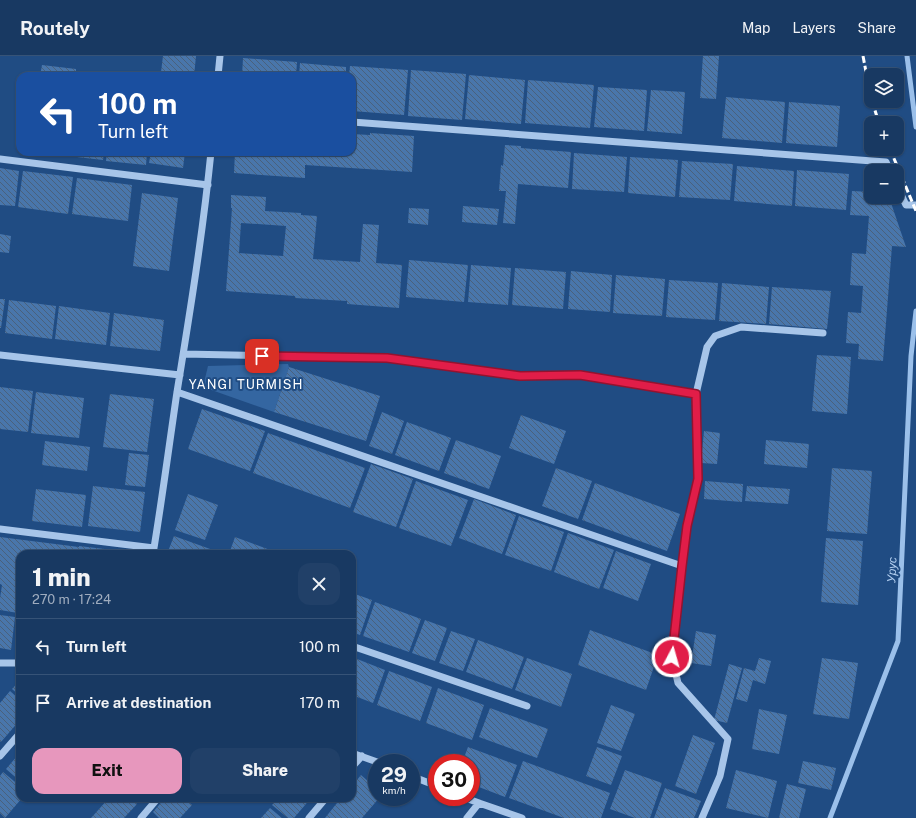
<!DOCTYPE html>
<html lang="en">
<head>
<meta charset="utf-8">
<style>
	:root { --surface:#183962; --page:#214068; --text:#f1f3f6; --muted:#9facbe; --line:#365377; --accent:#e797bd }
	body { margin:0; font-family:"Public Sans",sans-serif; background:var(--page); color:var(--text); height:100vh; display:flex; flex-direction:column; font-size:15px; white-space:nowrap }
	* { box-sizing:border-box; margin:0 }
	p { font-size:13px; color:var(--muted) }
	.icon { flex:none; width:22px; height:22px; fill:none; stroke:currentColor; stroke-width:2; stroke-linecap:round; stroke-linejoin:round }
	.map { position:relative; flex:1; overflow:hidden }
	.drawer { position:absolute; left:16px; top:494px; width:340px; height:252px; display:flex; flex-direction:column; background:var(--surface); border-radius:12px; box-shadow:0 1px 3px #0004,0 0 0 1px var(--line) }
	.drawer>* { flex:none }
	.guide { position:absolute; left:16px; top:16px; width:340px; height:84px; border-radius:12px; box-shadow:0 1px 3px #0004,0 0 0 1px var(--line); background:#1a4fa0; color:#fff; overflow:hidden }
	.buttons { position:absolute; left:864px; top:12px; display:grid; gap:8px }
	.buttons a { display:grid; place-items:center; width:40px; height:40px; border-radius:8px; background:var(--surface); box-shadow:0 1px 3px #0004,0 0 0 1px var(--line); font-size:20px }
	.speed { position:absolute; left:368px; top:698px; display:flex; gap:8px; font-size:20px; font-weight:700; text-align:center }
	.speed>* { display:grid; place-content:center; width:52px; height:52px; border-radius:50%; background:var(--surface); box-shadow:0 1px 3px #0004,0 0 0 1px var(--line); line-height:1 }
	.speed small { font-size:10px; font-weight:400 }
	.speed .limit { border:6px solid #d22; background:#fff; color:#111 }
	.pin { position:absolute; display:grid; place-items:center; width:34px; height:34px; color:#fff; margin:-17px; border-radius:8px; box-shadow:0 2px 6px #0006 }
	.me { position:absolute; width:44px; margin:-22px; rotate:6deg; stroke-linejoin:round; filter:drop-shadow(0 0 3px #0008) }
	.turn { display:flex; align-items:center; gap:14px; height:84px; padding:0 16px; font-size:18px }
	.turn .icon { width:52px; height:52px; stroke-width:2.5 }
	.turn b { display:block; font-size:28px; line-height:34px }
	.round { display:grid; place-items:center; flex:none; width:42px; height:42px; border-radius:12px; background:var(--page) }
	.headline { display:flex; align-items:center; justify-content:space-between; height:68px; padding:0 16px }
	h1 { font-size:24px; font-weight:800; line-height:30px }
	.primary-button { display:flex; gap:8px; margin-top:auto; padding:8px 16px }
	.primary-button a { flex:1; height:46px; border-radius:12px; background:var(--accent); color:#111; font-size:16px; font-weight:800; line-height:46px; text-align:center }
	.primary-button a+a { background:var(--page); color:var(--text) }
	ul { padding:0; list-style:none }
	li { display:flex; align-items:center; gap:12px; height:56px; padding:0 16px; border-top:1px solid var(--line) }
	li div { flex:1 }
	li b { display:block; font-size:15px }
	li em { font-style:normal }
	header { display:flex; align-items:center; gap:24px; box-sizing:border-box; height:56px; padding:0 20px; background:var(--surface); border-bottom:1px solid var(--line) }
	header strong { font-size:19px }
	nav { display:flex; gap:22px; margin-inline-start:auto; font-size:14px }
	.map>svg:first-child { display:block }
</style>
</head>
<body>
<header>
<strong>Routely</strong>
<nav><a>Map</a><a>Layers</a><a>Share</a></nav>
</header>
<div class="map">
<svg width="916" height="762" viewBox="0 0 916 762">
	<defs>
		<pattern id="building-back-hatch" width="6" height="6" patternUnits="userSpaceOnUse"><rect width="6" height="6" fill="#4976ab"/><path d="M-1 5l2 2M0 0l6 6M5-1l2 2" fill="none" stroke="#4a617c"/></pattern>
	</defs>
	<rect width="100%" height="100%" fill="#204c83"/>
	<!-- green -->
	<path fill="#3466a1" d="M288,308L289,311L274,356L203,331L208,310Z"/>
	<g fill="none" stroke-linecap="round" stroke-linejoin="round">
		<!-- stream -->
		<path stroke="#9bc0ea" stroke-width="5" d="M907,0L916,71
			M830,762L898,585L911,300L916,255"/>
	</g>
	<!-- building -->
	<path fill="url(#building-back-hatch)" fill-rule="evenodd" d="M163,0H196L194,20L161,16Z
		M703,0H719L716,43L700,42Z
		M243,2L297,6L296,20H242Z
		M300,7L346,11V20H299Z
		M42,9L76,13V20H40Z
		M350,10L408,14L404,59L352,55V20H349Z
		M411,14L466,18L462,64L408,60Z
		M469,19L525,24L521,68L465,63Z
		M528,24L594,29L590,72L525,67Z
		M598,31L647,34L644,75L594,71Z
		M651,34L685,36L682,78L647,75Z
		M726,41L785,46L782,87L722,82Z
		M789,46L840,50L837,91L786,87Z
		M370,77L414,80L412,116L305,109V122L234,117L235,96H352V78L370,79Z
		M505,89L521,90V92L571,96L568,132L518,128L515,168L503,167L506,135H499L501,109L503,110Z
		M60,96H104L103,104L59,99Z
		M107,96H147L146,109L106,105Z
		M151,96H185L183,112L149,107Z
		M574,97L627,101L624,136L572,133Z
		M630,101L678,104L675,141L628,137Z
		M682,105L733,108L730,144L679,141Z
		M737,110L794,115L792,150L734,145Z
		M0,112L19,115L15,150L0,149Z
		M797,114L849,118L846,154L795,150Z
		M23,115L73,121L68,158L18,151Z
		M77,122L132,129L128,165L72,158Z
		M852,135L871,136V141H889L906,191L892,190L883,305L858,303L859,288L846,287L848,256L861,257L863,230L850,229L852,197L866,198L869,160L850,159Z
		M142,137L178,142L169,215L133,210Z
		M231,139L266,141L265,155L301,157V159L317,160L313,203L360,206L363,168L379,169L376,207L402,209L399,252L347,248V245L295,242V240L226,235L232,152H231ZM241,167L286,170L283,200L239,197Z
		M463,150L499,153L497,169L462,166Z
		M409,152L429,153L428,169L408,167Z
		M0,178L11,180L9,197L0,196Z
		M409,204L468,209L464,246L406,241Z
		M471,209L511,212L508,249L468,246Z
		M515,212L566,216L563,253L512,249Z
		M571,215L612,219L610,256L568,253Z
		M616,219L665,223L662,260L613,257Z
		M669,224L718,227L715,264L666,261Z
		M722,227L769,231L766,268L719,265Z
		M772,231L831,235L827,273L769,268Z
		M0,243H5L1,272H0Z
		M9,244L56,250L52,283L5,277Z
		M59,250L110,257L106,289L55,283Z
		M114,257L164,264L160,295L110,290Z
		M817,299L851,301L847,358L812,355Z
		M289,311L380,340L366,385L274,356Z
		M0,331L33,335L28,376L0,373Z
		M36,336L84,342L79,382L31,377Z
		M110,338L154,343L147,396L103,391Z
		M202,353L265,375L250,415L188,393Z
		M382,356L404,365L392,398L369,390Z
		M521,359L566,375L554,408L509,392Z
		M407,366L451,382L439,415L395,399Z
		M704,375L720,377L717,408L701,407Z
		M268,377L365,412L350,452L253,417Z
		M456,384L501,400L489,433L444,417Z
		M766,384L809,388L807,412L764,408Z
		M45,385L90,391L87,415L42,409Z
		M129,397L149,399L145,431L125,429Z
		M371,408L413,423L396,471L353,456Z
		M556,412L592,425L578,463L542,450Z
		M832,412L872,415L867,478L827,475Z
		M416,425L468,444L451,490L399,472Z
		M705,425L743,428L742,446L704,443Z
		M595,427L680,458L667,495L582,464Z
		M93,430L145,436L140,476L88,470Z
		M747,430L790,433L788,448L745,445Z
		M36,433L86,439L82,471L32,465Z
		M188,438L218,449L205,484L175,474Z
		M474,443L516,459L502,498L459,482Z
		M519,460L564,476L551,515L505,499Z
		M568,477L614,494L599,533L554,516Z
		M174,480L224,498H167Z
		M0,481L79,491V490L113,494V498H20V543L18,557L0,554V542L2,529L0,528Z
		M235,481L281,498H229Z
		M826,482L863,485L858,549L821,546Z
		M616,495L651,508L638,545L603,532Z
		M352,537L372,544L360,579L352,576Z
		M375,546L421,563L409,596L363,580Z
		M0,559L15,561L11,594L0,592Z
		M425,564L447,572L435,605L412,597Z
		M590,574L658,599L646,634L578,609Z
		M451,575L475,583L463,615L439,607Z
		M696,575L716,579L711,610L691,607Z
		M478,584L524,601L512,633L466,616Z
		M352,601L385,614L373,647L352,639Z
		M527,602L572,618L561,651L515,634Z
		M759,602L771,605L765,628L753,624L747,646L736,643L744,612L755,615Z
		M822,602L858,607L849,663L813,658Z
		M729,608L742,612L727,667L714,664Z
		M389,615L432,631L420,665L377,649Z
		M20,624V640L12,633Z
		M438,632L484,649L472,684L426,667Z
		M10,635L20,644V664L1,686L0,685V647Z
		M611,649L635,658L621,695L597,687Z
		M490,652L548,673L537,702L479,681Z
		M759,653L787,659L779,698L752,693Z
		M693,679L715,687L696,738L675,730Z
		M468,691L517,709L505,741L471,728V707H462Z
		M597,691L622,700L611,729L586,720Z
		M18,699L20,701V725L6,713Z
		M523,705L610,737L601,762H564L509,742Z
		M803,705L836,712L831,734L798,727Z
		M625,714L662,727L650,762H635L610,753Z
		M736,714L777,725L768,762L726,752Z
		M3,716L20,730V742H22L5,762L0,757V720Z
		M361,719L377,733V741H380L362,762H325L341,742H352V730Z
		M787,728L806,733L799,762H779Z
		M665,732L701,745L694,762H654Z
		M109,742H130L137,748L124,762H91Z
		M165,742H184L192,749L180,762H159L153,756Z
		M278,742H311L294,762H288L272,749Z
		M270,752L282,762H261Z"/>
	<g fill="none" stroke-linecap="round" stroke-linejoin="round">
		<!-- minor -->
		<path stroke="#a7c5e9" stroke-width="7" d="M218,20L220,0
			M352,66L886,106L890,115
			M0,103L208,129
			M897,130L906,149H916
			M184,298L387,302L520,320L580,319L696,338
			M0,299L180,319
			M177,336L682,510
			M0,473L154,492
			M153,498C162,444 169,390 177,336C190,256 203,176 211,96
			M352,590L527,650
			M0,607H20
			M352,697L380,707
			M0,700L20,677
			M352,711L362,700
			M411,720L437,730
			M463,741L479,747L522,762
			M141,762L158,742
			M309,762L326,742
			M467,762L479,747
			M702,762L720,720L728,683L678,627L672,601L682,510L687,470L698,423L696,338L707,291L715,280L741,271L823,277"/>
		<!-- rail -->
		<path stroke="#fff" stroke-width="3" stroke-dasharray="7 3" stroke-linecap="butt" d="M863,0L871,42
			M872,45L879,67
			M890,93L916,155"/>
	</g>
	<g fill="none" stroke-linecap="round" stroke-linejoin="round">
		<!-- route casing -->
		<g stroke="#92132f" stroke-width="10">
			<path id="route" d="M262,300L387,302L520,320L580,319L696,338L698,423L687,470L682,510L672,601"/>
		</g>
		<!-- route -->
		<use href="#route" stroke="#e11d48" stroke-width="7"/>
	</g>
	<g text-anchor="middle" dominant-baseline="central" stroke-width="4" stroke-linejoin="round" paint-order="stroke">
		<!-- water labels -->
		<g font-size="12" font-style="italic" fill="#b3cff0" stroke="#204c83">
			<text transform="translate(892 514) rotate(-87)">Урус</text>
		</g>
		<!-- quarter labels -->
		<g font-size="13" letter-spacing="1" fill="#fff" stroke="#204c83">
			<text x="246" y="328">YANGI TURMISH</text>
		</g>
	</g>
</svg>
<div class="buttons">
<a><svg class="icon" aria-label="layers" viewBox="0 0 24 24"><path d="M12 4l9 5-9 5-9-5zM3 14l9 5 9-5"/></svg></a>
<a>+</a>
<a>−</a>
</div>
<div class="speed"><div>29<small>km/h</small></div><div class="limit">30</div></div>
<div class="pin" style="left:262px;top:300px;background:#d93025"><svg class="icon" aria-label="arrive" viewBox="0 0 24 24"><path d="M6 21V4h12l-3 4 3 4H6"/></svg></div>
<svg class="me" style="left:672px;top:601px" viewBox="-20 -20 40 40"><circle r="17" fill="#e11d48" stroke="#fff" stroke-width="3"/><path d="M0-11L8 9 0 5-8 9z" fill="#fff"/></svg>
<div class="guide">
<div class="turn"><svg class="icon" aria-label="left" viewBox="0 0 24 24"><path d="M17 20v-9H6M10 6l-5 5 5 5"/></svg><div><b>100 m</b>Turn left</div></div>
</div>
<section class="drawer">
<div class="headline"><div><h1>1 min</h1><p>270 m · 17:24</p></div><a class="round"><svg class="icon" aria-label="close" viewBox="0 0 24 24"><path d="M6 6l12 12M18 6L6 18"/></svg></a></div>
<ul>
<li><svg class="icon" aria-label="left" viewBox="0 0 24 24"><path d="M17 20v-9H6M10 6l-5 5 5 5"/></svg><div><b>Turn left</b></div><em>100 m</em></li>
<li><svg class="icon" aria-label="arrive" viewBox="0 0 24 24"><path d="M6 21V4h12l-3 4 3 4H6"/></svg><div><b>Arrive at destination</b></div><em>170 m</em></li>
</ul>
<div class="primary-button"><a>Exit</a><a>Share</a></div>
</section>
</div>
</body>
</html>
